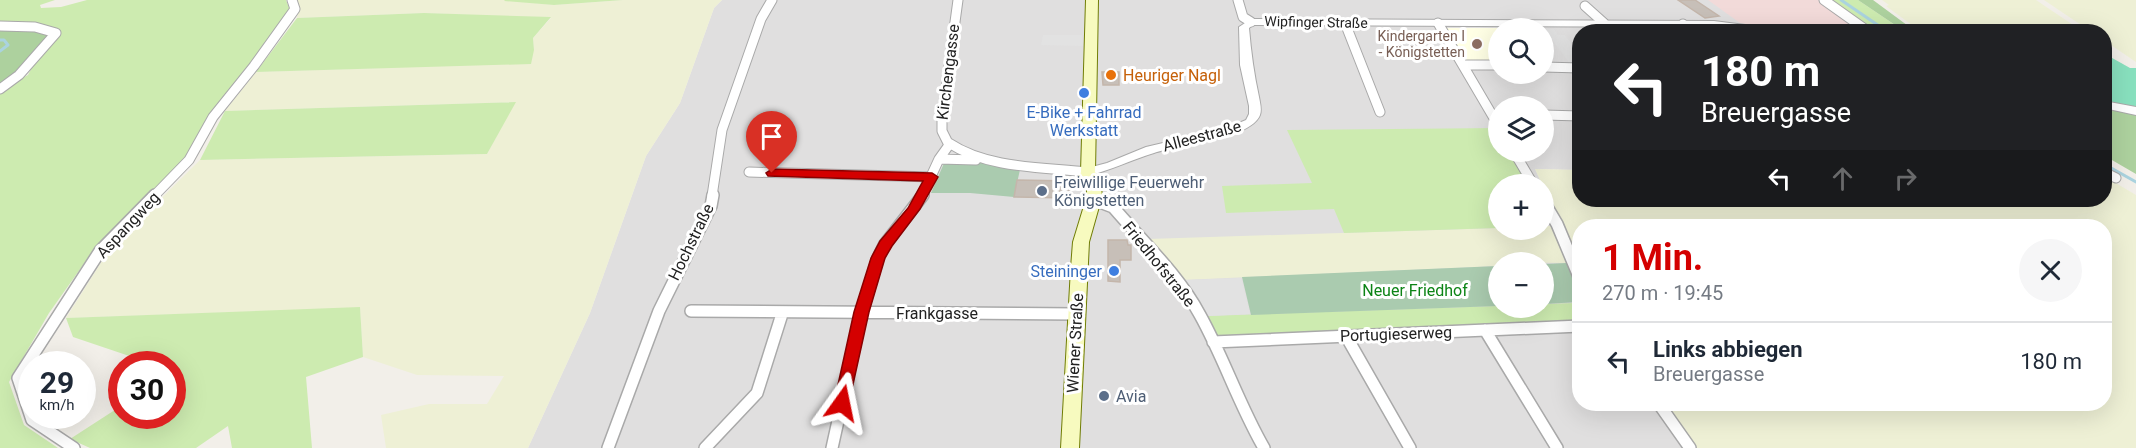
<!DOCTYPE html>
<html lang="de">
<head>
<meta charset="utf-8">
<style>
	:root { --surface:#fff; --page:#f6f6f7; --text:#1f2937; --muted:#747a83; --line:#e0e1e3; --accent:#d40000 }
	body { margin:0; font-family:Roboto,sans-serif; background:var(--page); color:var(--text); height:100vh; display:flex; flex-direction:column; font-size:22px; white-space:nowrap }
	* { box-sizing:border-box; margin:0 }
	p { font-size:20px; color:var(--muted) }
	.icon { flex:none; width:33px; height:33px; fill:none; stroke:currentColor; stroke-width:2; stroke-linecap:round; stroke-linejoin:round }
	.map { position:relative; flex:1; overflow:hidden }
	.panel { position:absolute; left:1572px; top:219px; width:540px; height:192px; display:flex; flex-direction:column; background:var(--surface); border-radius:24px; box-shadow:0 6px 24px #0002 }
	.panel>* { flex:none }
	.banner { position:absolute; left:1572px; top:24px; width:540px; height:183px; border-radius:24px; box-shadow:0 6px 24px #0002; background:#202124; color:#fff; overflow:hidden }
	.fabs { position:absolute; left:1488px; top:18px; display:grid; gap:12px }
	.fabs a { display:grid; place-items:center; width:66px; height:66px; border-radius:50%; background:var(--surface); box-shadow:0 6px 24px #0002; font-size:30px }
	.speed { position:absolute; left:18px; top:351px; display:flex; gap:12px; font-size:30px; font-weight:700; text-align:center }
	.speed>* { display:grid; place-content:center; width:78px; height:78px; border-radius:50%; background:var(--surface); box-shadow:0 6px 24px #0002; line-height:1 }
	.speed small { font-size:15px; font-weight:400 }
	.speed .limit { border:9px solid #d22; background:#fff; color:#111 }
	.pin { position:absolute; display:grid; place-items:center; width:51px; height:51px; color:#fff; margin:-62px -26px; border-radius:50% 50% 50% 0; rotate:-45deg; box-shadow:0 0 6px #0007 }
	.pin .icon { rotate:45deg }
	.me { position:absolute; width:66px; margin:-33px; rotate:12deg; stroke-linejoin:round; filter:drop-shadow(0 0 4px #0008) }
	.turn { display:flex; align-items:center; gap:21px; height:126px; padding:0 30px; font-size:27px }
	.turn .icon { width:78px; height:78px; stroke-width:2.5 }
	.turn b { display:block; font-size:42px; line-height:51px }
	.lanes { display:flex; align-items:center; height:57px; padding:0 30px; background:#0003; justify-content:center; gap:30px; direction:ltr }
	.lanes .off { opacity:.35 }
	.round { display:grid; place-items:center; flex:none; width:63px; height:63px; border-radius:32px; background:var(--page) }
	.overview { display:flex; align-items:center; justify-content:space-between; height:102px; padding:0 30px }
	h1 { font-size:36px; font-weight:700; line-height:45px; color:var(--accent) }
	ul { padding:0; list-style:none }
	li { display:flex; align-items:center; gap:18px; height:78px; padding:0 30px; border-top:2px solid var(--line) }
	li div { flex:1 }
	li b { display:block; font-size:22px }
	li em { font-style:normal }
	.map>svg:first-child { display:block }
</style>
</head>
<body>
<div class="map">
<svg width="2136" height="448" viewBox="0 0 2136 448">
	<rect width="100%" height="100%" fill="#f2efe9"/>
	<!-- residential -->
	<path fill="#e0dfdf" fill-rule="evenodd" d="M722,0H1820L1865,31L1580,32L1579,170L1535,169L1542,184H1498V230H1544V188L1579,265L1580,404H1657L1688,448H528L590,313L646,156L680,103L714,8ZM1498,28H1544V74H1498ZM1498,106H1544V152H1498ZM1498,262H1544V308H1498Z"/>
	<!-- commercial -->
	<path fill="#f2dad9" d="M1708,0H1820L1865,31H1792L1740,23Z"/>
	<!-- education -->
	<path fill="#ffffe5" d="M1446,28H1510H1498V63L1464,60Z"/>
	<!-- farmland -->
	<path fill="#eef0d5" d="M296,0H505L554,5L623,0H722L714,8L680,103L646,156L590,313L528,448H386L381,415L429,404H487L504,376L417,375L363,357L360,308L66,318L109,250L200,160L487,154L515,102L225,111L256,72L381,68L534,50L533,38L551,18L424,13L297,18L298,8Z
		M1882,0H2036L2082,31H1920L1886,6L1889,5Z
		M2044,0H2136V62L2105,41L2104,32L2090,31Z
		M1535,169L1579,170L1580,200H2104L2105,182H2114L2136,195V448H1697L1666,404H2104V226H1580L1579,265Z
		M1544,226H1554L1567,263L1498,262V266L1183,280L1148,239L1498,228V230H1544Z"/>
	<!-- grass -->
	<path fill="#cdebb0" d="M0,0H55L40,5L41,8L61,7L87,0H286L290,10L185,162L88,258L49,313L9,382L24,425L58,448H0V90L28,75L39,53L60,32L0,25Z
		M623,0L554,5L504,1L505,0Z
		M1828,0H1858L1904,31H1873Z
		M424,13L551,17L533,38L534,50L531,64L256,72L297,18Z
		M516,102L487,154L200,160L225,111Z
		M1498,128V152H1512L1530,184H1498V228L1344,233L1334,209L1226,213L1222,186L1312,183L1287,130Z
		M1575,303L1579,310L1580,323L1214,336L1208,316L1498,306L1544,308V304Z
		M360,307L363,357L306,377L312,448H232L228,426L196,448H90L70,439L121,406L122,416H172V364H153L73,337L66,318Z"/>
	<!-- forest -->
	<path fill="#add19e" d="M1858,0H1873L1915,31H1904Z
		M0,28L26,29L48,35L13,76L0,84Z
		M2105,108L2136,115V174L2105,156Z"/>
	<!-- cemetery -->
	<path fill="#aacbaf" d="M945,161L1021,165L1014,197L970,193H931Z
		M1567,263L1579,289V302L1544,304V264Z
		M1498,266V306L1251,315L1242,277Z"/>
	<!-- pitch -->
	<path fill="#88e0be" d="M2105,54L2130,68H2136V108L2105,100Z"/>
	<!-- parking -->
	<path fill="#e2e2e2" d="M1544,29H1554L1558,35H1565L1579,55V65H1571Z
		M1043,35H1082L1083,46L1041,45Z
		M1241,278L1250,314L1208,316L1183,280Z"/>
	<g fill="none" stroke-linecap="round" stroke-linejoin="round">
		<!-- stream -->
		<path stroke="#aad3df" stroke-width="3" d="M1841,0L1888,32
			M0,40H4L8,45L0,51
			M2104,164L2136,182"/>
	</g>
	<!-- building -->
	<path fill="#c7bfb8" stroke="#c4b6ab" stroke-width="1.5" d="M1678,0H1695L1719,16L1705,18Z
		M1102,72H1119V85H1103Z
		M1017,180L1070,181L1069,198L1014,197Z
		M1108,240H1127L1128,245H1131V260H1120V282L1108,281Z"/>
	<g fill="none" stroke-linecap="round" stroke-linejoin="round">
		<!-- minor-far1 casing -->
		<g stroke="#a9a9a9" stroke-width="11">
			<path id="minor-far1" d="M1238,0L1243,17L1251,22
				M1824,0L1869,32
				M1585,6L1604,23
				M1345,23L1380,112
				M1438,23L1498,125
				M1683,24L1690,32
				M0,26L35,27L56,33L19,75L0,89
				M1463,65H1498
				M1544,67L1580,68
				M1544,115L1580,116
				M949,143C988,169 1043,167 1088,172
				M1514,152L1533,184
				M939,159L976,160
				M749,172L932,177
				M2104,172L2116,178
				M154,196L189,160L213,117L254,66L295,9L292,0
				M712,196L722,130L761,19L772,0
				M922,196L939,159L949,145L942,131V117L958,0"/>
		</g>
		<!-- minor casing -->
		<g stroke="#a9a9a9" stroke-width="14">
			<path id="minor" d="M1083,202H1100L1113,207C1143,242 1178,274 1200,315C1224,358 1239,405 1264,448
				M1544,202L1557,224L1580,279
				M691,311L1076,314
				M1485,330L1557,448
				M1346,336L1410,448
				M1213,342L1580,326
				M1659,404L1690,448
				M74,448L32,420L18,378L100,251L155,195
				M608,448L659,311L711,206L713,195
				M705,448L757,393L782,314
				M832,448L862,312L878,258L885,244L923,195"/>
		</g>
		<!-- tertiary casing -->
		<g stroke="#a9a9a9" stroke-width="2">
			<path id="tertiary" d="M1251,19L1714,21L1776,29L1781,32H1748L1714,27L1253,25L1249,28C1251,52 1254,74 1259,97C1260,103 1262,109 1260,115C1251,139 1177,145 1154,153C1131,160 1111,170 1088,176L1084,175L1082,172L1084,169L1107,163L1146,147L1227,128L1246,120L1249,114V106L1240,65L1239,27Z
				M2104,101L2136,107V115L2104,108Z"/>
		</g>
		<!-- secondary casing -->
		<g stroke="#707d05" stroke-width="2">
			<path id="secondary" d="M1086,0H1098L1095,172L1100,179L1102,196L1089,242L1079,448H1061L1071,268L1073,242L1087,196V184L1080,183L1078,180L1081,172Z"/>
		</g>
		<!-- minor-far1 -->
		<use href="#minor-far1" stroke="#fff" stroke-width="9"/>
		<!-- minor -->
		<use href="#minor" stroke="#fff" stroke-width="11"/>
		<!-- tertiary -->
		<use href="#tertiary" fill="#fff" fill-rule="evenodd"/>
		<!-- secondary -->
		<use href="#secondary" fill="#f7fabf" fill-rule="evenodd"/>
	</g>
	<!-- route -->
	<path fill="#d40000" stroke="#8a0000" stroke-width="1.5" d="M772,169L932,173L938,177L920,209L892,246L885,258L869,312L848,407H836L834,403L854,312L871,258L880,241L908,208L923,181L768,176L766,173Z"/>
	<!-- markers -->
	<circle fill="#8d6e63" stroke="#fff" stroke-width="2" cx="1477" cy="44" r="6"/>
	<circle fill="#e8710a" stroke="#fff" stroke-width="2" cx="1111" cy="75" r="6"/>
	<g fill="#3f7fe0" stroke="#fff" stroke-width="2">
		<circle cx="1084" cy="93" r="6"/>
		<circle cx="1114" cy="271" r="6"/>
	</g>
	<g fill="#5c6f8a" stroke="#fff" stroke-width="2">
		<circle cx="1042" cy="191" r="6"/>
		<circle cx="1104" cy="396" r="6"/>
	</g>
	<g text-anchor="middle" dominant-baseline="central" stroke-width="6" stroke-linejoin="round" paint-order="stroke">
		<!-- far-street labels -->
		<g font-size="14" fill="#222" stroke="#fff">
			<text transform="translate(1316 22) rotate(1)">Wipfinger Straße</text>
		</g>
		<!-- far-education labels -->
		<g font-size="14" fill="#785e54" stroke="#fff" text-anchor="end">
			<text x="1465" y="36">Kindergarten I<tspan x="1465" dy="16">- Königstetten</tspan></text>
		</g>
		<!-- street labels -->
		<g font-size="16" fill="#222" stroke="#fff">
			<text transform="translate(948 72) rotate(-83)">Kirchengasse</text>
			<text transform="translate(1202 136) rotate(-15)">Alleestraße</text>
			<text transform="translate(128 225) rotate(-47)">Aspangweg</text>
			<text transform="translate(691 242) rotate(-64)">Hochstraße</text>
			<text transform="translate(1159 264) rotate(51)">Friedhofstraße</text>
			<text x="937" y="313">Frankgasse</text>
			<text transform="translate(1396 334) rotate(-2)">Portugieserweg</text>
			<text transform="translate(1075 343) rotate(-87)">Wiener Straße</text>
		</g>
		<!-- food labels -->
		<g font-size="16" fill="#c56008" stroke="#fff" text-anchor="start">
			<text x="1123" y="75">Heuriger Nagl</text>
		</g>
		<!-- shop labels -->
		<g font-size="16" fill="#366cbe" stroke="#fff">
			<text x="1084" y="112">E-Bike + Fahrrad<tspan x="1084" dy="18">Werkstatt</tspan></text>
			<text x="1102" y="271" text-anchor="end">Steininger</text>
		</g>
		<!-- service labels -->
		<g font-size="16" fill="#4e5e75" stroke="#fff" text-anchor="start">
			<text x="1054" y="182">Freiwillige Feuerwehr<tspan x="1054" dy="18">Königstetten</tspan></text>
			<text x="1116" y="396">Avia</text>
		</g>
		<!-- park labels -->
		<g font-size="16" fill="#0c8416" stroke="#fff">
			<text x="1415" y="290">Neuer Friedhof</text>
		</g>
	</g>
</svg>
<div class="fabs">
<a><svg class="icon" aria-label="search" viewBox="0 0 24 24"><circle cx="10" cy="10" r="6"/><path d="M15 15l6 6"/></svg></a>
<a><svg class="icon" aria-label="layers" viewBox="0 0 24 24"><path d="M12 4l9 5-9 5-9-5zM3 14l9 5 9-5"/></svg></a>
<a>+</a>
<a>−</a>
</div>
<div class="speed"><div>29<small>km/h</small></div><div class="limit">30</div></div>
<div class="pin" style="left:772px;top:173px;background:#d93025"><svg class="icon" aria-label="arrive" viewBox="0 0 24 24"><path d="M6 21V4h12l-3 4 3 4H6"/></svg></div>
<svg class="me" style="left:842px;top:403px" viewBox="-20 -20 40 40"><path d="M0-17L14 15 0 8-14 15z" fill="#d40000" stroke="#fff" stroke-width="4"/></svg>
<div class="banner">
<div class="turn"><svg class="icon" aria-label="left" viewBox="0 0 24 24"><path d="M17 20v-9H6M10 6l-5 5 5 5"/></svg><div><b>180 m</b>Breuergasse</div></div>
<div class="lanes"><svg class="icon" aria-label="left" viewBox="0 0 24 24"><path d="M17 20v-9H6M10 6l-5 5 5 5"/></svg><svg class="icon off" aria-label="ahead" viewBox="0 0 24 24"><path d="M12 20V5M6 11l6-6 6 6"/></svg><svg class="icon off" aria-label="right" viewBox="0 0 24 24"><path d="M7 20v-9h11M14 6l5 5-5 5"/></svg></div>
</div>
<section class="panel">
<div class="overview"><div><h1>1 Min.</h1><p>270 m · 19:45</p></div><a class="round"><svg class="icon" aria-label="close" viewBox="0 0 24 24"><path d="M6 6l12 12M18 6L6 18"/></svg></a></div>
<ul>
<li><svg class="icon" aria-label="left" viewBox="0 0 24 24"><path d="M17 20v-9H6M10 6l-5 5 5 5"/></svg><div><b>Links abbiegen</b><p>Breuergasse</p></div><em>180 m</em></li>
</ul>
</section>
</div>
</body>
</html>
